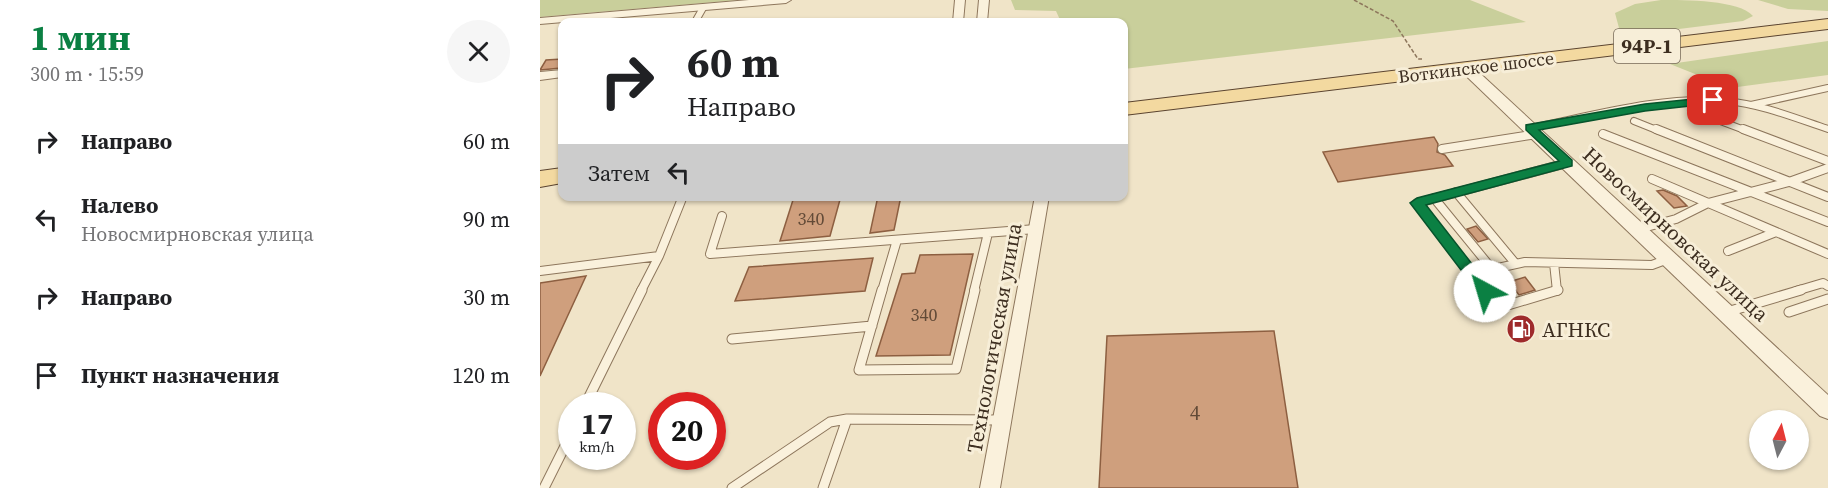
<!DOCTYPE html>
<html lang="ru">
<head>
<meta charset="utf-8">
<style>
	:root { --surface:#fff; --page:#f6f6f6; --text:#202124; --muted:#757577; --accent:#0b8043 }
	body { margin:0; font-family:"Source Serif 4",serif; background:var(--page); color:var(--text); height:100vh; display:flex; flex-direction:column; font-size:22px; white-space:nowrap }
	* { box-sizing:border-box; margin:0 }
	p { font-size:20px; color:var(--muted) }
	.icon { flex:none; width:33px; height:33px; fill:none; stroke:currentColor; stroke-width:2; stroke-linecap:round; stroke-linejoin:round }
	.map { position:relative; flex:1; overflow:hidden }
	.panel { display:flex; flex-direction:column; background:var(--surface); width:540px }
	.panel>* { flex:none }
	.top-card { position:absolute; left:18px; top:18px; width:570px; height:183px; border-radius:12px; box-shadow:0 2px 4px #0004; background:#fff; color:var(--text); overflow:hidden }
	.needle { width:39px; rotate:7deg }
	.tools { position:absolute; left:1209px; top:410px; display:grid; gap:12px }
	.tools a { display:grid; place-items:center; width:60px; height:60px; border-radius:50%; background:var(--surface); box-shadow:0 2px 4px #0004; font-size:30px }
	.speed { position:absolute; left:18px; top:392px; display:flex; gap:12px; font-size:30px; font-weight:700; text-align:center }
	.speed>* { display:grid; place-content:center; width:78px; height:78px; border-radius:50%; background:var(--surface); box-shadow:0 2px 4px #0004; line-height:1 }
	.speed small { font-size:15px; font-weight:400 }
	.speed .limit { border:9px solid #d22; background:#fff; color:#111 }
	.pin { position:absolute; display:grid; place-items:center; width:51px; height:51px; color:#fff; margin:-26px; border-radius:12px; box-shadow:0 3px 9px #0006 }
	.me { position:absolute; width:66px; margin:-33px; rotate:321deg; stroke-linejoin:round; filter:drop-shadow(0 0 4px #0008) }
	.turn { display:flex; align-items:center; gap:21px; height:126px; padding:0 30px; font-size:27px }
	.turn .icon { width:78px; height:78px; stroke-width:2.5 }
	.turn b { display:block; font-size:42px; line-height:51px }
	.then { display:flex; align-items:center; height:57px; padding:0 30px; background:#0003; gap:12px; font-size:22px }
	.round { display:grid; place-items:center; flex:none; width:63px; height:63px; border-radius:32px; background:var(--page) }
	.headline { display:flex; align-items:center; justify-content:space-between; height:102px; padding:0 30px }
	h1 { font-size:36px; font-weight:700; line-height:45px; color:var(--accent) }
	ul { padding:0; list-style:none }
	li { display:flex; align-items:center; gap:18px; height:78px; padding:0 30px }
	li div { flex:1 }
	li b { display:block; font-size:22px }
	li em { font-style:normal }
	main { display:flex; flex:1; min-height:0 }
	.map>svg:first-child { display:block }
</style>
</head>
<body>
<main>
<section class="panel">
<div class="headline"><div><h1>1 мин</h1><p>300 m · 15:59</p></div><a class="round"><svg class="icon" aria-label="close" viewBox="0 0 24 24"><path d="M6 6l12 12M18 6L6 18"/></svg></a></div>
<ul>
<li><svg class="icon" aria-label="right" viewBox="0 0 24 24"><path d="M7 20v-9h11M14 6l5 5-5 5"/></svg><div><b>Направо</b></div><em>60 m</em></li>
<li><svg class="icon" aria-label="left" viewBox="0 0 24 24"><path d="M17 20v-9H6M10 6l-5 5 5 5"/></svg><div><b>Налево</b><p>Новосмирновская улица</p></div><em>90 m</em></li>
<li><svg class="icon" aria-label="right" viewBox="0 0 24 24"><path d="M7 20v-9h11M14 6l5 5-5 5"/></svg><div><b>Направо</b></div><em>30 m</em></li>
<li><svg class="icon" aria-label="arrive" viewBox="0 0 24 24"><path d="M6 21V4h12l-3 4 3 4H6"/></svg><div><b>Пункт назначения</b></div><em>120 m</em></li>
</ul>
</section>
<div class="map">
<svg width="1288" height="488" viewBox="0 0 1288 488">
	<rect width="100%" height="100%" fill="#f0e4c8"/>
	<!-- green -->
	<path fill="#c9cf9b" d="M0,0H199L0,17Z
		M471,0H930L986,22L584,69V22H521L516,11L475,10Z
		M1121,0C1145,0 1200,0 1213,16L1203,21L1091,35L1079,28L1075,13L1095,4Z
		M1218,0H1288V11L1248,9Z
		M1288,41V75L1190,88L1130,64Z"/>
	<!-- building -->
	<path fill="#cf9f7d" stroke="#8d5f41" stroke-width="1.5" d="M22,59L21,68L0,70L6,60Z
		M894,137L898,144L897,152L905,155L913,166L798,182L783,152Z
		M1123,190L1137,196L1147,206L1134,208L1117,191Z
		M301,196L290,236L240,241L253,200Z
		M338,196H361L354,230L330,233Z
		M936,226L948,239L938,242L927,229Z
		M433,254L410,355L336,356L362,274L375,273L380,255Z
		M333,258L325,291L195,301L209,267Z
		M46,276L0,376V283Z
		M985,277L995,290L979,295L969,282Z
		M734,331L758,488H559L567,336Z"/>
	<g fill="none" stroke-linecap="round" stroke-linejoin="round">
		<!-- service-far2 casing -->
		<g stroke="#8d765c" stroke-width="8">
			<path id="service-far2" d="M155,22L163,8
				M1211,105L1288,88
				M1151,110L1207,131
				M1094,121L1119,131
				M990,128C1051,116 1123,95 1186,101C1221,104 1255,118 1288,129"/>
		</g>
		<!-- service-far1 casing -->
		<g stroke="#8d765c" stroke-width="10">
			<path id="service-far1" d="M1116,129L1288,197
				M1203,129L1288,161
				M1063,134L1288,222
				M902,149L997,134
				M1027,163L877,203L931,274L985,262L1112,265L1128,259
				M1112,179L1288,254
				M916,192L975,263
				M894,198L952,269
				M182,216L170,254L496,229
				M1099,229L1136,219L1168,203L1249,182L1288,168
				M1188,251L1236,232
				M1014,263L1017,291
				M0,271L119,256L143,196
				M931,274L945,291
				M101,291L119,256
				M342,291L357,240
				M434,291L448,233
				M1256,291L1283,283L1288,286"/>
		</g>
		<!-- service casing -->
		<g stroke="#8d765c" stroke-width="11">
			<path id="service" d="M342,290L319,370L416,369L435,290
				M944,290L958,308L1018,290
				M1187,312L1261,290
				M1249,312L1288,299
				M192,339L332,326
				M45,405L102,290
				M4,488L32,432
				M192,488L290,422L307,419L461,420
				M283,488L307,419"/>
		</g>
		<!-- minor casing -->
		<g stroke="#8d765c" stroke-width="2">
			<path id="minor" d="M209,0H251L246,3L0,24V18Z
				M415,0H425L423,22H413Z
				M439,0H449L447,22H437Z
				M22,70V77L0,80V72Z
				M495,196H509L460,488H440Z"/>
		</g>
		<!-- tertiary casing -->
		<g stroke="#8d765c" stroke-width="2">
			<path id="tertiary" d="M926,64L931,65L1288,395V419L1280,416L921,71L919,68L921,65Z"/>
		</g>
		<!-- primary casing -->
		<g stroke="#5b4430" stroke-width="2">
			<path id="primary" d="M1288,19V29L584,115V103Z
				M22,168V183L0,187V171Z"/>
		</g>
		<!-- path -->
		<path stroke="#8d765c" stroke-width="1.5" stroke-dasharray="4 2" stroke-linecap="butt" d="M814,0L853,21L878,59H882"/>
		<!-- service-far2 -->
		<use href="#service-far2" stroke="#faf1dc" stroke-width="6"/>
		<!-- service-far1 -->
		<use href="#service-far1" stroke="#faf1dc" stroke-width="8"/>
		<!-- service -->
		<use href="#service" stroke="#faf1dc" stroke-width="9"/>
		<!-- minor -->
		<use href="#minor" fill="#faf1dc" fill-rule="evenodd"/>
		<!-- tertiary -->
		<use href="#tertiary" fill="#faf1dc" fill-rule="evenodd"/>
		<!-- primary -->
		<use href="#primary" fill="#f3d9a0" fill-rule="evenodd"/>
	</g>
	<!-- route -->
	<path fill="#0b8043" stroke="#07532c" stroke-width="1.5" d="M1173,97L1179,100L1177,103L1105,111L999,130L1032,160V166L886,205L950,287L952,291L950,295H940L870,203L877,198L1019,161L986,130V125L1105,104Z"/>
	<!-- icons -->
	<defs>
		<g id="fuel-disc" transform="scale(1.5)"><circle r="9.5" fill="#9e2a2b" stroke="#f7eed8"/><path d="M-5.5-6h7V0h2V4h1.3V-2.5L3-4.5l.8-.8L6-3V5H2.5V1h-1V6h-7ZM-4.2-4.7v3.2H.2V-4.7Z" fill="#fff"/></g>
	</defs>
	<g fill-rule="evenodd">
		<use href="#fuel-disc" x="981" y="329"/>
	</g>
	<g text-anchor="middle" dominant-baseline="central" stroke-width="6" stroke-linejoin="round" paint-order="stroke">
		<!-- far-street labels -->
		<g font-size="18" fill="#3d2e20" stroke="#f7eed8">
			<text transform="translate(936 67) rotate(-7)">Воткинское шоссе</text>
		</g>
		<!-- number labels -->
		<g font-size="18" fill="#624a37">
			<text x="271" y="218">340</text>
			<text x="384" y="314">340</text>
		</g>
		<!-- shield labels -->
		<rect fill="#f7eed8" stroke="#756857" stroke-width="1.5" x="1074" y="29" width="66" height="34" rx="4.5"/>
		<g font-size="20" font-weight="bold" fill="#3d2e20">
			<text x="1107" y="46">94Р-1</text>
		</g>
		<!-- street labels -->
		<g font-size="21" fill="#3d2e20" stroke="#f7eed8">
			<text transform="translate(1136 234) rotate(43)">Новосмирновская улица</text>
			<text transform="translate(454 338) rotate(-80)">Технологическая улица</text>
		</g>
		<!-- poi labels -->
		<g font-size="21" fill="#3d2e20" stroke="#f7eed8" text-anchor="start">
			<text x="1002" y="329">АГНКС</text>
		</g>
		<!-- near-number labels -->
		<g font-size="21" fill="#624a37">
			<text x="655" y="412">4</text>
		</g>
	</g>
</svg>
<div class="tools">
<a><svg class="needle" viewBox="-14 -14 28 28"><path d="M0-13l5 13h-10z" fill="#e53935"/><path d="M0 13l5-13h-10z" fill="#757577"/></svg></a>
</div>
<div class="speed"><div>17<small>km/h</small></div><div class="limit">20</div></div>
<div class="pin" style="left:1173px;top:100px;background:#d93025"><svg class="icon" aria-label="arrive" viewBox="0 0 24 24"><path d="M6 21V4h12l-3 4 3 4H6"/></svg></div>
<svg class="me" style="left:945px;top:291px" viewBox="-20 -20 40 40"><circle r="19" fill="#fff"/><path d="M0-13L10 11 0 6-10 11z" fill="#0b8043"/></svg>
<div class="top-card">
<div class="turn"><svg class="icon" aria-label="right" viewBox="0 0 24 24"><path d="M7 20v-9h11M14 6l5 5-5 5"/></svg><div><b>60 m</b>Направо</div></div>
<div class="then">Затем<svg class="icon" aria-label="left" viewBox="0 0 24 24"><path d="M17 20v-9H6M10 6l-5 5 5 5"/></svg></div>
</div>
</div>
</main>
</body>
</html>
